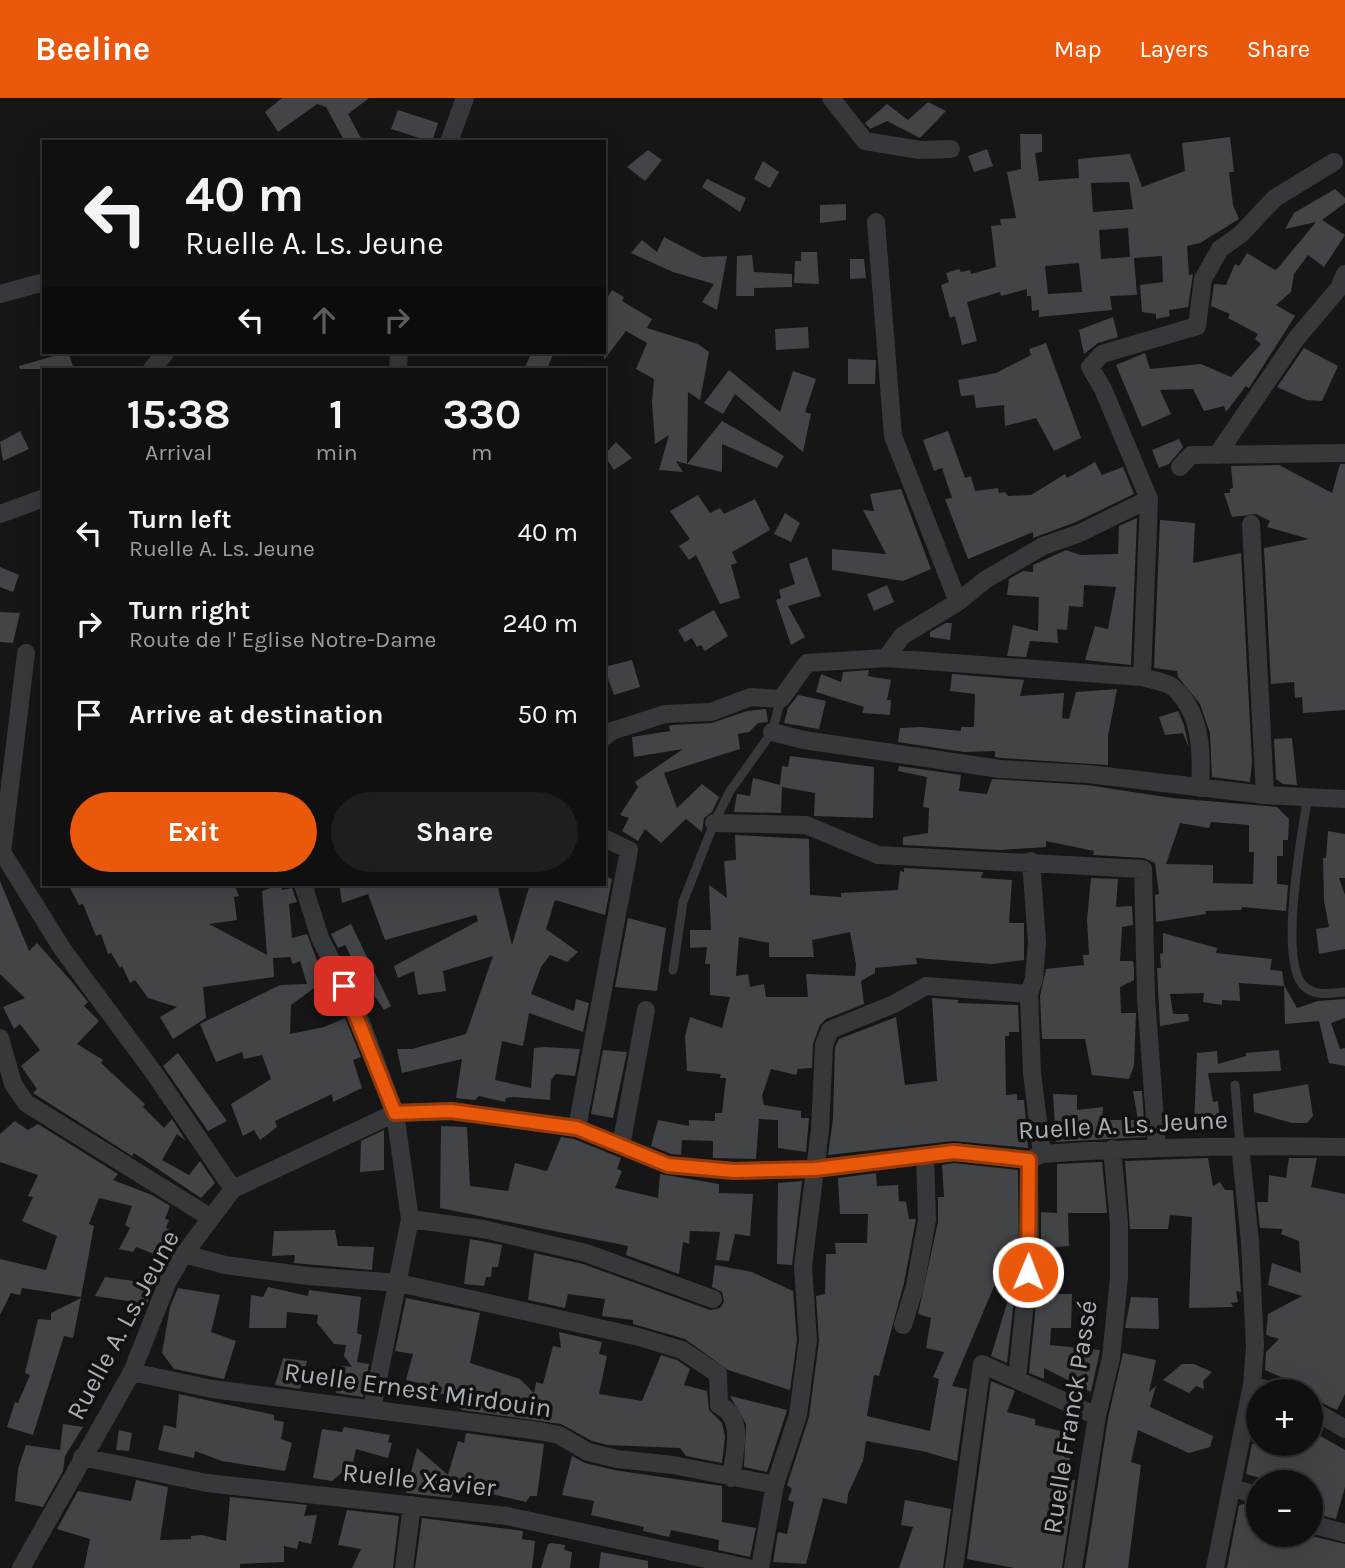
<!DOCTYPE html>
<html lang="en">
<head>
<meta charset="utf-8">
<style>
	:root { --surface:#101011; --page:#1e1e1f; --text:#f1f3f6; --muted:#9c9d9f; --line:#303031; --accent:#ea580c }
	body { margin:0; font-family:Karla,sans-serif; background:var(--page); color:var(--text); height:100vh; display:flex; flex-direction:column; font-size:26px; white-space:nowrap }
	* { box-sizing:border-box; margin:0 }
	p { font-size:23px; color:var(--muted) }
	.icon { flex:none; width:38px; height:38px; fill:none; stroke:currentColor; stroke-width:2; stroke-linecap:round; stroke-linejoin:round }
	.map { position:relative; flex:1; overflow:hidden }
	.side { position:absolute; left:42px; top:270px; width:564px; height:518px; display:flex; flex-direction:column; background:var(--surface); border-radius:0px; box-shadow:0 7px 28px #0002,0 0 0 2px var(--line) }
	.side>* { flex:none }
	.hud { position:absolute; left:42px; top:42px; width:564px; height:214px; border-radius:0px; box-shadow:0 7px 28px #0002,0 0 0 2px var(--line); background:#101011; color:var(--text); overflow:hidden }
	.tools { position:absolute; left:1246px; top:1281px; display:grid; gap:14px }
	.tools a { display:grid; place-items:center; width:77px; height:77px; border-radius:50%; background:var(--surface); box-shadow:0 7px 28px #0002,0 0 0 2px var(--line); font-size:35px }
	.pin { position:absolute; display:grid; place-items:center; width:60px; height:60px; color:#fff; margin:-30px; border-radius:14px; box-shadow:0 4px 10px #0006 }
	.me { position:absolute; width:77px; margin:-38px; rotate:1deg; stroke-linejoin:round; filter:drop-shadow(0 0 5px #0008) }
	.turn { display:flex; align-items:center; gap:24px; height:147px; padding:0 28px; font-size:32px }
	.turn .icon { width:91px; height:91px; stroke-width:2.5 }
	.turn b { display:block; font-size:49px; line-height:60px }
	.lanes { display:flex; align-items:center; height:66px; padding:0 28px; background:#0003; justify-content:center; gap:35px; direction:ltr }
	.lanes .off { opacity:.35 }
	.eta { display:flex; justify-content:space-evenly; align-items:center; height:119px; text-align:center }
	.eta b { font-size:42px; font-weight:700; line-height:49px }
	.cta { display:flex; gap:14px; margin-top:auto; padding:14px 28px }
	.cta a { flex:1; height:80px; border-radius:42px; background:var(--accent); color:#fff; font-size:28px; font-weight:700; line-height:80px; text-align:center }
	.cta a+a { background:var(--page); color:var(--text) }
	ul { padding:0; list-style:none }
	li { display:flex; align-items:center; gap:21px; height:91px; padding:0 28px }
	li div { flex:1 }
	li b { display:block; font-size:26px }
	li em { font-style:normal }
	header { display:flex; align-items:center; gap:42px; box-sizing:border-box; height:98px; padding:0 35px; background:var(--accent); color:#fff }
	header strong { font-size:33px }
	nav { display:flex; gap:38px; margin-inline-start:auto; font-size:24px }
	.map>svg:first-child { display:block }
</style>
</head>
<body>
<header>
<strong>Beeline</strong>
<nav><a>Map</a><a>Layers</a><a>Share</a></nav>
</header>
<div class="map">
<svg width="1345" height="1470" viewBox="0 0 1345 1470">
	<rect width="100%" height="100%" fill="#161617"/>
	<!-- building -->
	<path fill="#424447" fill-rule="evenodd" d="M282,0H369L348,16L363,44H345L326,9L317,6L278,34L265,14Z
		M928,4L946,13L920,40L887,23L870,31L865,25L887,6L908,22Z
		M398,12L438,25L432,44L391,31Z
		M1020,36H1042V54L1035,55L1039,83L1079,80L1078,61L1130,56L1142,89L1185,73L1182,45L1230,39L1234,74H1229L1233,107L1239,121L1200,145L1187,148L1189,177L1193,176L1188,209L1169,212L1170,218L1156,221V216L1142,214L1140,187L1163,184L1162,158L1134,160L1137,197L1110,198L1112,212L1039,219V212L1032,213L1031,198H1027V191L1001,198L1000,194L967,204L977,243L962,247L955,218L950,220L941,187L949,184L946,175L959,171L961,174L970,172L971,176L996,169L991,128L1001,127L1000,121L1016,120L1007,74L1021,71ZM1129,84L1133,111L1093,114L1091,85ZM1128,130L1130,159L1101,161L1099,132ZM1079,165L1082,194L1048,196L1045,168Z
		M987,51L993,68L974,74L968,58Z
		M648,52L662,62L645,83L627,69Z
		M763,63L779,74L770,90L754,81Z
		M707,81L746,100L740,114L702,89Z
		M1335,91L1345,100V105L1322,122L1345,137L1324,169L1308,157L1294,176L1291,194L1276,207L1295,218L1249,290L1246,288L1226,314L1224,308L1204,313L1193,291L1160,292L1171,316L1142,329L1116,267L1145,255L1150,271L1201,266L1231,279L1261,246L1255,241L1258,236L1228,220L1230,216L1211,208L1214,186L1226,187L1235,166L1239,168L1247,155L1275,172L1278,170L1316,124L1285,131L1294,115Z
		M846,106V122L820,125V107Z
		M664,139L702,159L727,158L717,212L702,204L714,186L673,174L631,155L642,142L657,154Z
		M801,154H817L819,186L794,185L795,163H801Z
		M752,157L754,174L792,176V189L754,190V198H736L737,158Z
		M850,161H864L866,180L850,181Z
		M612,192L624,199L622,203L652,221L647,230L698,246L709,254L700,302L688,294L687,366L676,363L683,374L659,372L669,337L655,346L652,304L654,281L636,271L647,245L626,233L604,262V205Z
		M1113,219L1118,239L1098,245L1084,256L1079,232Z
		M808,229L809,250L776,252L775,231Z
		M1046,245L1081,340L1054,353L1036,320L1005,328L1004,307L976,310L974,297L961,298L958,282L996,275L1031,257L1029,251Z
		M1304,250L1338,268L1322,303L1306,302L1277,289Z
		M68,254L74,271H20L19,268Z
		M532,254H554L547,271H524Z
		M848,261L876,262L875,286H848Z
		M729,272L780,314L793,273L816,281L805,314L811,316L803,354L735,296L723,316L704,305Z
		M722,323L784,358L777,370L722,346V374L687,366Z
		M20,333L29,351L3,363L0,344Z
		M948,333L965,380L971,378L975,393L998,390L999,395L1005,394L1008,398L1031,397L1065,376L1067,380L1095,364L1102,377L1123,369L1134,396L1076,424L1033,440V434L968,461L945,401L952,400L942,370L934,373L923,342Z
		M1179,341L1183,349L1169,366L1159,370L1152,352Z
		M616,344L632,360L614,372L604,357Z
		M1340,366H1345V612L1303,615L1302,599L1295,600L1294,584L1271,586L1264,450L1309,441L1267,429L1270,423L1256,416L1232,419L1224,395H1230V391L1233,390L1231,368L1279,367L1332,395Z
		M901,391L931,471L903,483L832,472V451L886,456L863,412L874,413L870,396Z
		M698,397L710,415L720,410L724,416L755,401L770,432L732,454L737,465L731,467L740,500L720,506L696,457L689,462L679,448L690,441L670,413Z
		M785,415L800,425L791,444L774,436Z
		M1137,420L1131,567L1085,562L1095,528L1108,531L1116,489L1084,487L1083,509L1069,508L1067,532L1057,531L1058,545L1030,543L1026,559L1007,558L1013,527L1038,533L1039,499L1007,497L1009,481L1023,473L1033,474V467L1066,452L1080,457L1118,456L1119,428Z
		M1160,422L1195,425L1193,465L1241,455L1252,664L1250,684L1212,679L1210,635L1200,606L1178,579L1177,573L1154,570Z
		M807,459L821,498L788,508L805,539L791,547L776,502L781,500L779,492L795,486L789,466Z
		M0,469L19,477L13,494L0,489Z
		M887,487L894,504L874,513L867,496Z
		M714,512L728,538L705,553L701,547L697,549L692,540L685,544L678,532Z
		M0,514L20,515L13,545L0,544Z
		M946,525H952L950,542L930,539V534Z
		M632,562L640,589L614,597L604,569Z
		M869,572L868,578L891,582L887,602H891L890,617L862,615L864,609L816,594L821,576L841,584L843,574Z
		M952,576L1024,582L1020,598L1064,595L1062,620L1069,621L1076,594L1117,591L1108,638V667L1001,660L995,659V653L964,654L898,644L900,630L921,629L961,633V629H974L975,596L950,593Z
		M798,597L826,603L819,631L784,625L788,610Z
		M766,611L768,624L758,625L749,634L738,636L740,651L664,675L677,710L702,686L719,699L712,714L704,720L702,734L686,721L661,745L645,731L638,743L622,733L629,720L620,717L638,689L635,684L683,651L634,659L632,639L670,633L669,628L673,627L712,625L747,613Z
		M1178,613L1184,627L1189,650L1183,635L1165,637L1159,619Z
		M1292,640L1297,687L1283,686L1276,681L1274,641Z
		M790,658L874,669L873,720L814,718L815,695L782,689L781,715L734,714L737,696L750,698L753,680L780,687L782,668L788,669Z
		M899,668L961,677L959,693L987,696L992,681L1087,687L1172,700L1277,709L1289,721L1288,742H1283V758H1277V786L1288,787L1286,813L1242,809L1241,812L1205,813L1206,816L1156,824L1155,797L1159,796L1155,765L1144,760L1093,757L1094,753L1046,743V749L1000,752L903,747V739L928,735L929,710L923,709L927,679L898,673ZM1211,724L1249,727V754H1254L1253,786L1213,785V767L1166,766L1180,725L1209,730Z
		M1328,733L1345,736V780H1339L1345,797V851L1319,856L1316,831L1329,829L1324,803L1323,760H1326Z
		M735,737L809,741L810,797L841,799V795L898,792L900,773L904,774V770L983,774L981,780L1012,782L1009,825H1024V862L992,866L916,860L917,866L875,870V875L861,883L864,906L826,921L820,927L813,946L812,970L798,971L796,977L771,971L762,998L764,1007L801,1013V1020H809L806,1054L778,1050V1022L759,1021L756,1061L713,1060V1043L682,1042L681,1057L671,1056L651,1048L658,1022L689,1028V1022L715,1023V1015H722L726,980H720L721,976L687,973L685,938L690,919L722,930L730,899L710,897V866H705L707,849L690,850V832H711L709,787L727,800L724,763L736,762ZM850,834L856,866L855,878L806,876L808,899H766L764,886L750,889L748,876L736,878L739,839L769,845V859H814L812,842Z
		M604,778L612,781L605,817L555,802L546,831L578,854L567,864L550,857L541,869L531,896L574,913L576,901L589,905L583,934L529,915L523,948L502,943L495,982L531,990L534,950L545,949L580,951L575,978L556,976L551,982L550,1002L514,999L506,1000L505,1004L479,998L475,1002L456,1000L462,961L402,975L397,951H412L466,936L493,858L443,873L446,893L418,897L414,873L398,880L394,868L478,823L476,817L385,842L368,796L342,805L339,786H497L512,847L530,786H604Z
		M1091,780L1118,781L1116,809L1132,808L1133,827L1122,829L1120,863H1133L1134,871V882L1120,889L1121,915H1136L1134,968L1129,981L1092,977L1085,941H1042L1040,898L1046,871L1084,867L1083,857H1089L1087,822Z
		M0,783L29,853L37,845L72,884L88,904L84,908L99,923L77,946L103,962L101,965L145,1006L143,1009L164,1030L172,1021L186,1043L177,1036L162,1062L189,1077L200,1063L215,1085L201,1100L134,1055L132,1058L33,995L37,991L21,968L40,952L20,926L14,931L3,909L25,900L0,876Z
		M68,786H234L239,798L234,799L237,822L209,826L267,857L262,793L281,786L282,792L292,790L297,804L289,806L292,840L307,836L327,889L314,890L291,907L290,936L324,929L345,920L361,959L353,962L362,990L333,1004L332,996L275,1023L277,1029L260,1042L254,1032L243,1038L231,1006L271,981L262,957L244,961L242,954L216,964L200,926L280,887L307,886L300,863L293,866L290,859L273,860L274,879L203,889L206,920L173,941L160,919L177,909L148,900L135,882L130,885L122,868L120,870L111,855L108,856L101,836L96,838L83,806L79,807Z
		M628,820L666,830L657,893L615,889Z
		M351,826L391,908L384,912L362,880L345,847L338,850L331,836Z
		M1163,835L1217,850L1216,855L1272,861L1270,872L1282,873L1284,887L1297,910L1318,903L1345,901V920L1331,925L1340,951L1345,950V968L1329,965L1319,923L1285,926L1284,888L1239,885L1240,903L1222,902V907L1203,904L1204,895L1170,896L1173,916H1188L1189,923L1160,928L1157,870H1161L1160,856L1163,855Z
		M932,900L958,902V905L1018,907L1019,934H1009V938H1005L1006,997L1017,996V1002H1024L1028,1050L953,1043L828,1057L833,1021L835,949L839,941L896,919L905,987L937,983Z
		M603,952L627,954L613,1020L591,1016Z
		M1279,952L1281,973L1208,975L1213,1004L1218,1003L1220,1024L1194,1028L1197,955L1217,953L1218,966L1246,958V955Z
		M178,955L227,1023L208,1033L163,968Z
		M1308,986L1313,1018L1307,1025H1292L1254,1014L1253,996Z
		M1133,993H1142L1145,1039L1056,1044L1053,996L1077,997V1012L1103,1009L1102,1022H1138Z
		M15,1023L28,1032L38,1026L118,1076L113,1082L152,1097L170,1108L165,1121L169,1122L166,1130L169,1131L164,1144L172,1147L167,1161L136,1149L133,1154L119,1151L130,1130L125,1127L132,1108L99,1100L89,1126L94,1128L81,1199L22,1190L20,1197L11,1195L0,1217V1161L46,1172L57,1138L22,1123L33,1099L28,1098L38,1077L0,1064V1036Z
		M441,1028L467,1029L470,1088L508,1093L515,1065L547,1073L561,1039L574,1041L621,1060L617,1071L622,1073L615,1090L658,1100L660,1076L719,1086V1095L753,1096L750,1138L735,1136L729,1163L716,1162L720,1134L690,1133L689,1146L683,1144L679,1176L626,1157L628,1148L440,1110Z
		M384,1032V1072L360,1074L361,1043Z
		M1208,1060L1213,1088L1220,1084L1225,1092H1233L1241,1194L1236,1193L1238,1204L1231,1205L1233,1209L1189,1210L1192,1119L1170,1117L1168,1131H1130L1125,1063Z
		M1289,1060H1317L1311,1089L1345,1096V1296L1337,1312L1311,1300V1293L1301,1291L1302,1288L1265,1272L1266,1254L1279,1241L1266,1237L1268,1216L1302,1198L1268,1187L1272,1165L1301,1175L1299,1143L1281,1136L1283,1131L1260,1130L1257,1104H1268L1269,1077L1286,1080Z
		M1102,1064L1107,1115H1066H1068L1069,1148L1041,1150V1114L1057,1115V1066Z
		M954,1065L1018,1072L1019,1156L1007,1265L991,1258L1011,1192L995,1186L952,1288L967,1291L957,1363L922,1353L866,1343L863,1363L848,1396L847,1406L823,1400L806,1466L773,1464L778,1434L787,1436L794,1404L788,1402L792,1391L787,1387L809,1319L819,1243L816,1198L825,1196L826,1156H836L835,1145H867L868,1116H840L838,1080L876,1075L877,1088L898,1087L899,1103L906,1104L909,1121H916L904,1185L879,1278L874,1277L867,1318L930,1333L939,1281L933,1279L944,1254L926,1250L931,1220L918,1216L938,1124V1099H944L942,1067Z
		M802,1083L792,1167L777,1166L778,1085Z
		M335,1132L338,1148L374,1149L372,1172L294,1165L295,1157L272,1158L274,1133Z
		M470,1141L502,1147L498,1169H492L491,1179H486L484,1188L464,1186Z
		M534,1155L583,1166L710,1212L720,1210L724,1204L722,1194L712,1189L715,1167L752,1174L793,1193L797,1242L790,1292L728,1272L685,1241L633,1226V1222L602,1218L605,1201L568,1196L565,1210L528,1202Z
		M1039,1177L1055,1179L1054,1196H1072L1071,1230H1051L1050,1247L1100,1252L1091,1294L1044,1270V1281L1029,1275Z
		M105,1179L148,1185L154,1186L147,1206L95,1198Z
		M268,1189L308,1198L309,1192L361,1199L357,1235L362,1237L357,1264L369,1266L363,1299L336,1295L342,1268L352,1269L344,1258L346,1247L334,1246L317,1225L318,1217L287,1214L286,1230H249L251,1197L263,1199Z
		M178,1190L220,1197L211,1234L236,1243L224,1281L174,1271L162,1255L170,1209Z
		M1131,1199L1158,1200L1159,1231L1125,1230Z
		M81,1200L73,1240L64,1238L33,1337L7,1329L15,1304L18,1305L30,1277L25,1275L38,1221L51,1222V1215Z
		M406,1200L480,1215L470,1265L520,1281L534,1295L536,1284L543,1286L553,1248L561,1250L559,1234L602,1244L599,1256L607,1258L599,1296L642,1303L661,1257L677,1262L690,1271L684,1287L707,1293L709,1312L722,1325L725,1339L722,1365L686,1358L680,1350L608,1347L592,1343L561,1326L462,1312L457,1309L459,1300L430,1293L432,1288L406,1282L413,1256L395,1253Z
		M1123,1255L1156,1262L1149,1294L1156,1288L1150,1309L1213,1338L1210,1349L1189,1355L1138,1332L1131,1364L1141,1367L1128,1470H1085L1108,1320Z
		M283,1260L307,1263L300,1291L275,1287Z
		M1182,1266H1194L1212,1274L1203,1283L1204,1291L1196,1288L1189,1295L1163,1282Z
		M991,1283L1015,1293L1007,1314L1035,1321V1327L1069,1335L1064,1359L1070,1360L1066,1381L1075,1382L1062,1470H1014L967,1461Z
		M179,1296L274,1317V1322L284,1324L281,1341L292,1345L285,1373L222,1363L195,1353L194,1360L158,1352L164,1327L176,1330Z
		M730,1298L787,1312L767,1374L744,1369L746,1326Z
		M1311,1324L1321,1330L1317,1336L1345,1352V1389L1336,1421L1311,1415V1384H1274L1264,1379L1263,1381L1246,1376L1252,1346H1311Z
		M63,1326L83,1329L65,1358L63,1373L43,1409L15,1403L18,1371L26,1347L60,1352Z
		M344,1329L390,1337L388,1344L392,1345L388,1360L356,1351L353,1365L332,1383L313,1380L322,1331L342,1334Z
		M119,1332L132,1335L129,1353L116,1352Z
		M466,1335L544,1346L537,1398H530L526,1404L457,1388L451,1400L406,1395L417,1350L448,1377L458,1343L464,1345Z
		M572,1358L585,1365L614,1372L722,1388V1424L756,1430L750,1459L718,1452L719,1442L671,1432L669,1439L643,1433L644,1429L591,1417L594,1403L562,1397Z
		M136,1382L168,1389L160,1442L191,1441V1438L202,1437L226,1443L230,1399L307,1407L304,1418L317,1417L311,1446L299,1443L297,1451L284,1448V1464L240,1466V1470H84L90,1441L57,1431L78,1393L131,1403Z
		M905,1402L951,1411L943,1470H899L913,1429L901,1427Z
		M1244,1406L1258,1410V1439L1284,1442L1285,1437H1307L1345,1446V1470H1227L1239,1407Z
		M347,1412L399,1418L393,1470H352L361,1451L338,1447Z
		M422,1420L523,1433L522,1441L535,1443L532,1470H415Z
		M551,1445L565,1447L564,1452L572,1454L570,1470H541L548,1446Z
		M601,1454L648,1463V1470H599Z"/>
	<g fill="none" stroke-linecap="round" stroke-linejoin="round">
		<!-- lane -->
		<path stroke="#37383c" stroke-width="9" d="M1308,698C1302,733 1278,865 1304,888C1315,899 1331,895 1345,894
			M673,872L683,804L714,725L730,693L772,634L781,601
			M1235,987L1240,1047"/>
		<!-- street -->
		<path stroke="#37383c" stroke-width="18" d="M831,0L865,43L920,52L951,51
			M449,44L465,0
			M876,124L893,338L958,504
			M0,196L44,184
			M152,271L166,254
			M398,271L399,254
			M1217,357L1296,241L1339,190L1345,176
			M1180,369L1191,357L1345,355
			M0,416L44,400
			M1251,426L1265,697
			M26,555L2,754L63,852L154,975L233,1091
			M886,560L1142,579C1151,582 1167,584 1174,590C1202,616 1202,655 1200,690
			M1142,579L1149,401L1103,291L1090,269L1102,256L1197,228L1203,181L1220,151L1241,136L1275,100L1334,64
			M772,634L804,642L1000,671L1088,676L1265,697L1345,701
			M604,639L612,633L665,616L711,614L751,599L781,601L807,565L886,560L902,538L958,504L985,482L1043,448L1080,435L1149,401
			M714,725L806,727L878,757L1143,771L1146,899L1157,1049
			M1031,763L1037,844L1034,881L1029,896L1032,975L1042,1056
			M303,786L320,840L356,911L395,1015L410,1121L372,1311
			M0,940L13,986L26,1005L211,1120
			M577,1030L629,752L604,740
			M621,1048L646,912
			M410,1121L483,1131L586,1155L713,1201
			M184,1156L225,1167L308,1178L399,1185L639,1239L682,1252L718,1276L719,1307C746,1320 734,1355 731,1380
			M903,1227L915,1188L927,1122L925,1058
			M132,1274L212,1291L539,1333L559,1337L588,1354L617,1361L673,1367L775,1387
			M1017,1280L1030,1157L1029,1062
			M1252,1287L1272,1293
			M1311,1311L1345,1331
			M82,1359L207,1385L507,1418L748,1470
			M1231,1389L1258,1398
			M1311,1426L1345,1435
			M21,1470L132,1274L168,1183L184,1156L233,1091L395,1015L451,1013L577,1030L668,1067L734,1073L815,1071L954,1054L1029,1062L1042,1056C1143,1049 1244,1047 1345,1049
			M404,1470L412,1407
			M760,1470L775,1387L798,1317L808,1242L803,1168L820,1032L824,947L830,932L894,906L926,888L1029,896
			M954,1470L982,1266L1097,1318
			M1073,1470L1097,1318L1111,1260L1119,1179V1125L1112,1051
			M1215,1470L1252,1287L1255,1248L1250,1144L1240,1047"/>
	</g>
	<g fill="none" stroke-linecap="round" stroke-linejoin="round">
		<!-- route casing -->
		<g stroke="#983908" stroke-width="18">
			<path id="route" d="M344,888L395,1015L451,1013L577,1030L668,1067L734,1073L815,1071L954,1054L1029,1062L1028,1174"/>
		</g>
		<!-- route -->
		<use href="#route" stroke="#ea580c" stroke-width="12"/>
	</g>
	<g text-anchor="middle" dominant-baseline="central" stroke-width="7" stroke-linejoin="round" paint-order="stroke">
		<!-- street labels -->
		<g font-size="26" fill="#a8afb7" stroke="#111112">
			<text transform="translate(1123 1027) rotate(-3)">Ruelle A. Ls. Jeune</text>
			<text transform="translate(123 1227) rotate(-62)">Ruelle A. Ls. Jeune</text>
			<text transform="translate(418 1292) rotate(8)">Ruelle Ernest Mirdouin</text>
			<text transform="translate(1070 1319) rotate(-81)">Ruelle Franck Passé</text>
			<text transform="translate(419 1382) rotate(6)">Ruelle Xavier</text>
		</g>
	</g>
</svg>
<div class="tools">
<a>+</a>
<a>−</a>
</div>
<div class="pin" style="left:344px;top:888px;background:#d93025"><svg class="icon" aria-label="arrive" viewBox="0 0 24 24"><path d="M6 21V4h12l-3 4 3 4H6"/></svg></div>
<svg class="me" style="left:1028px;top:1174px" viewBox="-20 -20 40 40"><circle r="17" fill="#ea580c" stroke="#fff" stroke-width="3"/><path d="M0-11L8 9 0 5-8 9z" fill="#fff"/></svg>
<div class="hud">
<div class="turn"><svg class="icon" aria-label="left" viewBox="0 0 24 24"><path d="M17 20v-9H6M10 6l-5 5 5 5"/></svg><div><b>40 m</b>Ruelle A. Ls. Jeune</div></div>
<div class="lanes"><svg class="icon" aria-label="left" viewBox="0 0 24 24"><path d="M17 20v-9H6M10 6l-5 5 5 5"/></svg><svg class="icon off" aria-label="ahead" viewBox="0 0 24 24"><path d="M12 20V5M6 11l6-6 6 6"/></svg><svg class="icon off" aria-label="right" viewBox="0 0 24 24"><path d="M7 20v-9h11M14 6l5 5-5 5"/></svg></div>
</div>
<section class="side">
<div class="eta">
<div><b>15:38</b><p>Arrival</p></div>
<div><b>1</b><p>min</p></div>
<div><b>330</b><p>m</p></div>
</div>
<ul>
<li><svg class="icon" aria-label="left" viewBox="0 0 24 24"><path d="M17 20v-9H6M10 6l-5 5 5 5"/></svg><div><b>Turn left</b><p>Ruelle A. Ls. Jeune</p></div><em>40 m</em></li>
<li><svg class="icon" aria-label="right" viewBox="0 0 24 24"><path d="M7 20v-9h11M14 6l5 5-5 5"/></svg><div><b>Turn right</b><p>Route de l' Eglise Notre-Dame</p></div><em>240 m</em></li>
<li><svg class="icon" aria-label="arrive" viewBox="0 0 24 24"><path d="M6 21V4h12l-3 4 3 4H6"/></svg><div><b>Arrive at destination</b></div><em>50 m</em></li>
</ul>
<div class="cta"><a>Exit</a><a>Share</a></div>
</section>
</div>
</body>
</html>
